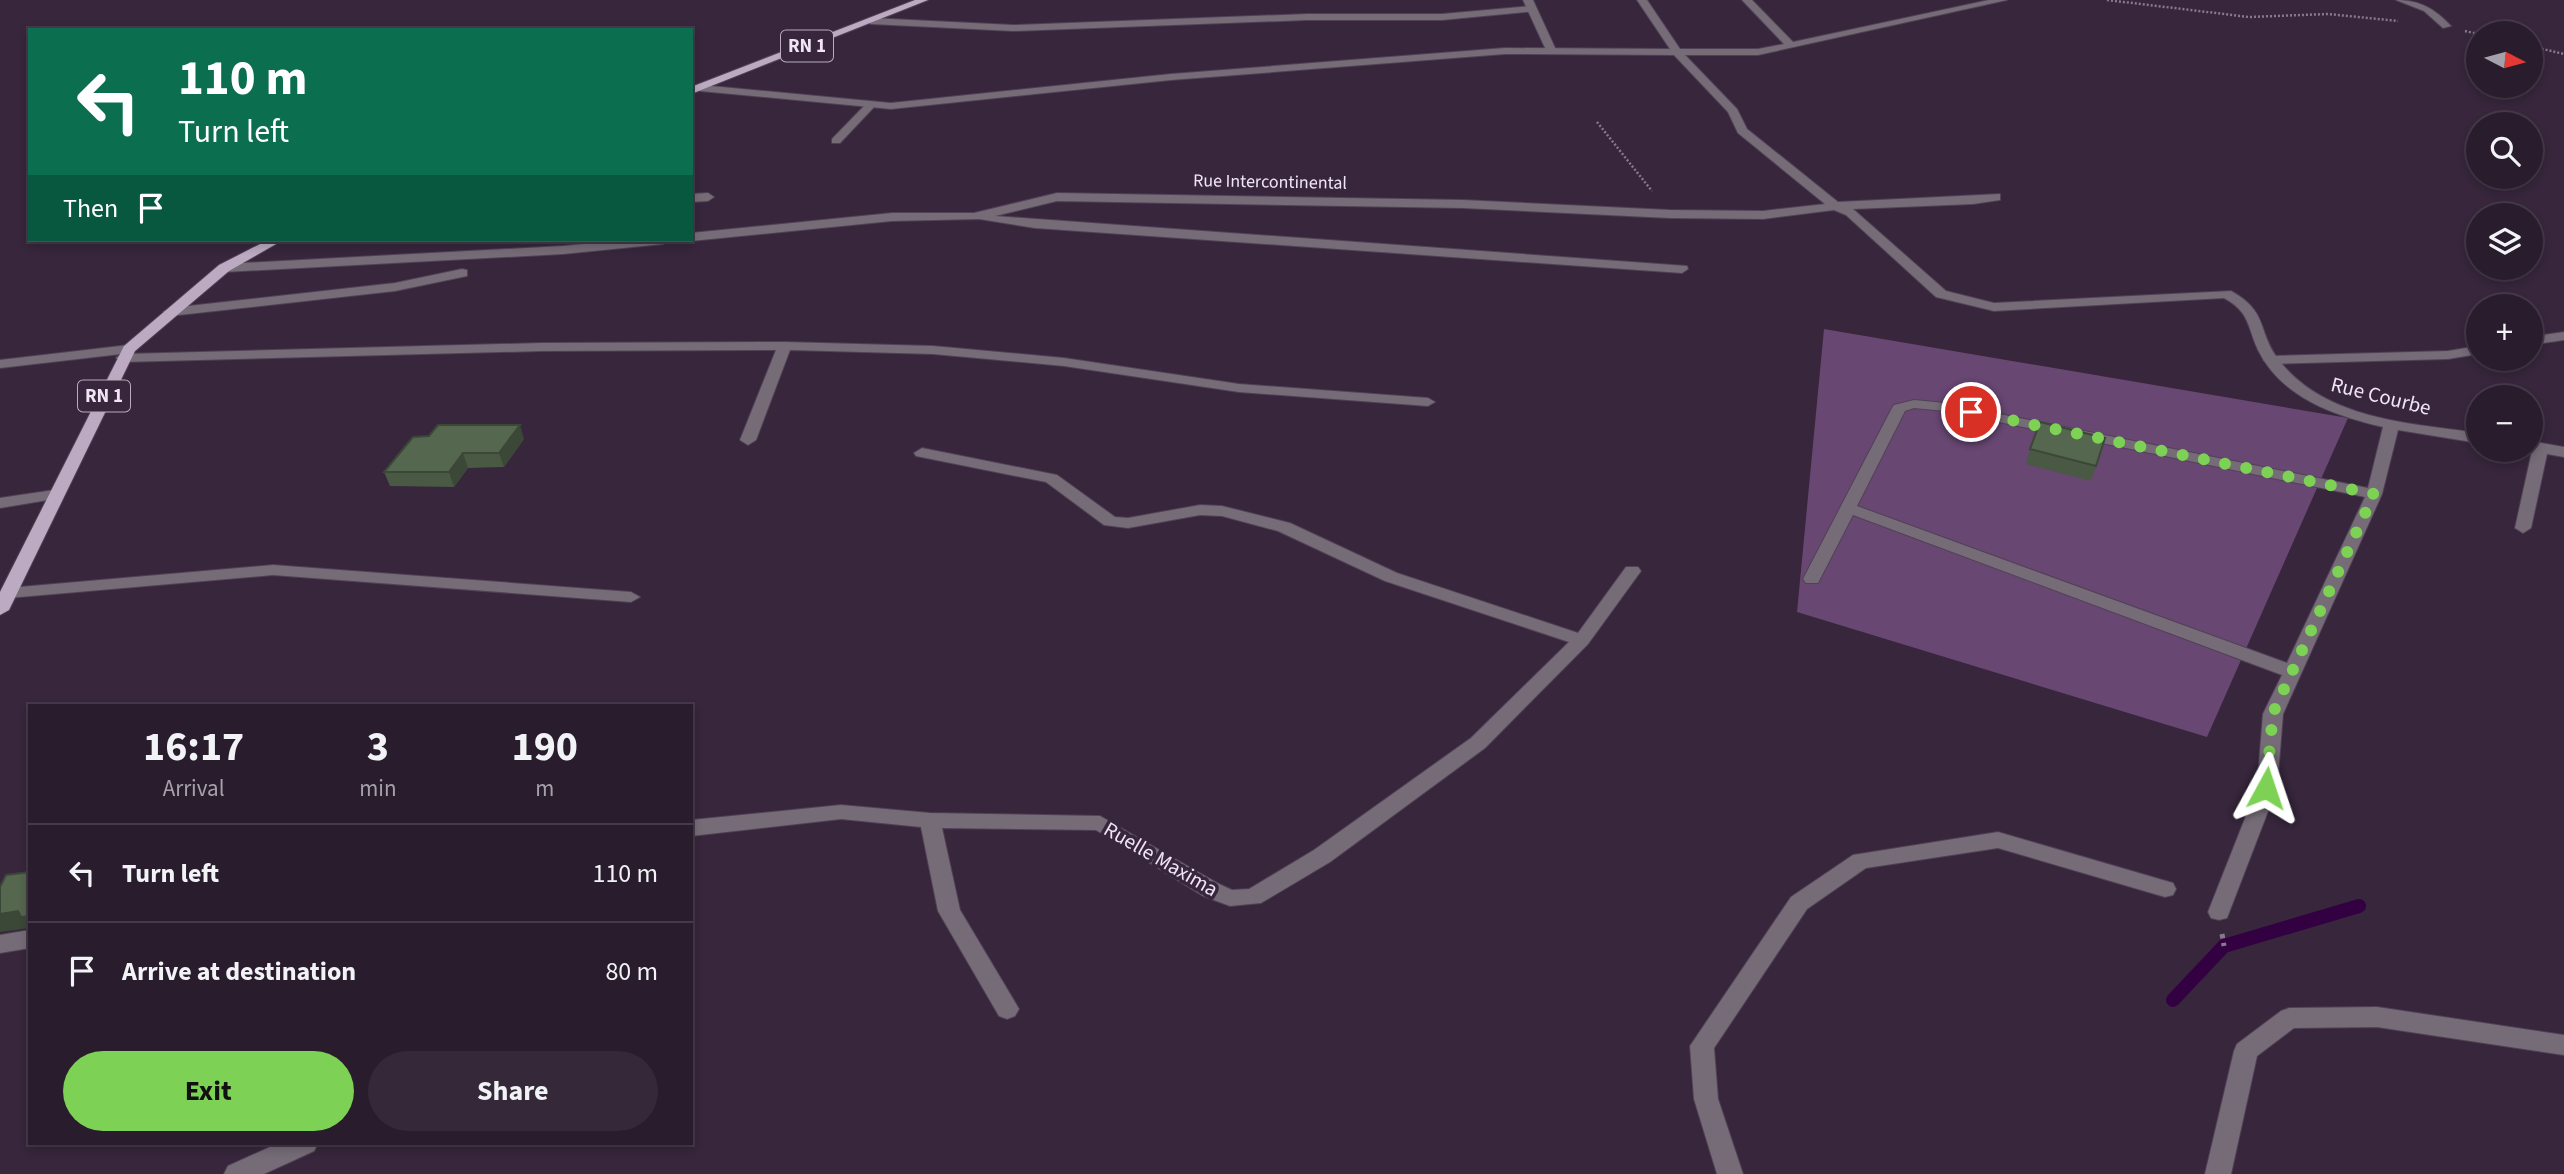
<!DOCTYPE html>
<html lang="en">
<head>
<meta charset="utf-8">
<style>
	:root { --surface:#291c2d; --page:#352939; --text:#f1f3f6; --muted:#a5a1aa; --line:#453a49; --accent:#7dd154 }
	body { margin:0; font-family:"Source Sans 3",sans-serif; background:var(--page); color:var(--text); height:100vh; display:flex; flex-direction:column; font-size:26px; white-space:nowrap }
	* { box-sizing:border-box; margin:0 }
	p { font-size:23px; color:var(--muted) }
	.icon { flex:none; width:38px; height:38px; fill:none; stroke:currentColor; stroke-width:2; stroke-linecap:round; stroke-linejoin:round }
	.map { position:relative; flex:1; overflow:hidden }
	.details { position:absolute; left:28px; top:704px; width:665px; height:441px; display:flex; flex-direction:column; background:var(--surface); border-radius:0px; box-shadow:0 4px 10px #0003,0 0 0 2px var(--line) }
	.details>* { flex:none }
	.banner { position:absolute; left:28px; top:28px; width:665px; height:214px; border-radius:0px; box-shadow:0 4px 10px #0003,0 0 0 2px var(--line); background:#0b6e4f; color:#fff; overflow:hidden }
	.needle { width:46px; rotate:96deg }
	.controls { position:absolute; left:2466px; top:21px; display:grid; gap:14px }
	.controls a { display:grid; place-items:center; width:77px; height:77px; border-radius:50%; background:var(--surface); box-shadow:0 4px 10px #0003,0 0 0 2px var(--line); font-size:35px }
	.pin { position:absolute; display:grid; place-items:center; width:60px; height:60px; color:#fff; margin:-30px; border:4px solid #fff; border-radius:50%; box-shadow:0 2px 7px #0007 }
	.me { position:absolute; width:77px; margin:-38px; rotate:5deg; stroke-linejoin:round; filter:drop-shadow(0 0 5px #0008) }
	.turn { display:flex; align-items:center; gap:24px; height:147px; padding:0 35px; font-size:32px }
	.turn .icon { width:91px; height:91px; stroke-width:2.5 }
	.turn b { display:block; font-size:49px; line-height:60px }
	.then { display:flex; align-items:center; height:66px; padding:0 35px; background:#0003; gap:14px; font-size:26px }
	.eta { display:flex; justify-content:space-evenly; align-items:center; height:119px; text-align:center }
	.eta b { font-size:42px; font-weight:700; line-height:49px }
	.action { display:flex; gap:14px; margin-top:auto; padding:14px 35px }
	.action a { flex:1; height:80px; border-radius:42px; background:var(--accent); color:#111; font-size:28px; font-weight:700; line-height:80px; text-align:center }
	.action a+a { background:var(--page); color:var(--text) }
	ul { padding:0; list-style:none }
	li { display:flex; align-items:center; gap:21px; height:98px; padding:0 35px; border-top:2px solid var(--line) }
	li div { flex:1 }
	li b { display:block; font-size:26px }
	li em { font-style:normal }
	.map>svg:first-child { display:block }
</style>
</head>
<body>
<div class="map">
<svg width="2564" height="1174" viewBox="0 0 2564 1174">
	<rect width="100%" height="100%" fill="#37263c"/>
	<!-- green -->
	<path fill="#684773" d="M1824,329L2348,418L2207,737L1797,612Z"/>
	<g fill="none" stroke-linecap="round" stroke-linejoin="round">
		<!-- stream -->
		<path stroke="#330041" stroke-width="14" d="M2173,1000L2224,946L2359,906"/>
		<!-- service casing -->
		<g stroke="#514156" stroke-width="2">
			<path id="service" d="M1523,0H1533L1556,50L1554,52L1546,50Z
				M866,104L875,106L840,143H832V139Z
				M691,194L708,193L714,197L708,201L691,202Z
				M2564,332V340L2530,345V337Z
				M2478,346V354L2448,359L2270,364L2263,360L2270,356L2448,351Z
				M922,448L1057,475L1115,517L1128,518L1200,505L1222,506L1290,523L1397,573L1578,633L1626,567H1638L1641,571L1588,644L1485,748L1330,862L1261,903L1230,906L1203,896L1096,830L942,828L960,910L1019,1009L1015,1016L1007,1019L999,1016L938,911L921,827L841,819L691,836V820L841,805L930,813L1100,816L1219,884L1232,890L1249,889L1314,850L1471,738L1569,642L1385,581L1278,531L1222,516L1200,515L1128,528L1104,525L1046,482L916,456L914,453Z
				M273,565L631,592L640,597L631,602L273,575L8,598L0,594L2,589L8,588Z
				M30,930V948L0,953V935Z"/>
		</g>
		<!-- minor casing -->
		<g stroke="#514156" stroke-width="2">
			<path id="minor" d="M1637,0H1647L1680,49H1758L1784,44L1742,0H1752L1793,42L1989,0H2007L1758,55H1685L1737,109L1747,129L1838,202L2000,194V200L1973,204L1853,209L1946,291L1994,303L2231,291C2269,312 2257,331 2278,359C2324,420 2409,423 2478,433V443L2398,430L2382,494L2283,714L2277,788L2227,918L2219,920L2211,918L2208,912L2257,788L2263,714L2282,675L1853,515L1818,583H1806L1803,579L1892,408L1894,405L1914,400L1945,403L2368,488L2383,427C2335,416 2282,398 2258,350C2247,326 2250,312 2224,298L1994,311L1936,297L1846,215L1834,210L1763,219L1670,218L1463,208L1057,201L995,216L1687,266L1688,269L1682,273L1035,228L979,219L892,221L691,241L687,240H691V233L892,213H974L1057,193L1463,200L1670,210L1763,211L1825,204L1738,133L1728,112L1674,55L1505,54L1171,80L891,109L700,91L695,88L700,85L891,103L1171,74L1505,48L1670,49ZM1914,408L1945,411L2365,497L2287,663L1857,506L1905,411Z
				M2396,0C2420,0 2435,9 2451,26L2443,28L2424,11Z
				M1533,6L1536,7V11L1442,20H1307L1013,31L871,24L866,21L871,18L1013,25L1307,14H1442Z
				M628,240H669L663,244L563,254L224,272L218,268L224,264L563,246Z
				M462,269L467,270V276L395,291L170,316L163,312L170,308L395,283Z
				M785,342L933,346L1064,358L1239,384L1428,398L1435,402L1428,406L1239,392L1064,366L933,354L790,350L756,440L748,445L740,440L776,350L542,351L123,362L116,358L121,354L0,368V360L129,345L136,349L125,354L542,343Z
				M2530,441L2564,447V457L2547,454L2531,528L2523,533L2515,528L2532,451L2526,450H2530Z
				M54,490L60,492L62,495L60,498L0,508V498Z
				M1998,832L2173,883L2176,889L2173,895L2165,897L1998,848L1866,868L1807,909L1714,1048L1718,1099L1743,1174H1717L1694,1099L1690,1046L1791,897L1853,855Z
				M2377,1007L2564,1035V1055L2377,1027L2294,1028L2257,1056L2231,1174H2205L2234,1051L2237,1044L2281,1011L2289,1008Z
				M279,1143H318L314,1151L264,1174H224L228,1166Z"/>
		</g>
		<!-- primary casing -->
		<g stroke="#514156" stroke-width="2">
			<path id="primary" d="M915,0H928L691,94V87Z
				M268,240H283L229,271L135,351L9,610L0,615V592L124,346L219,265Z"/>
		</g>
		<!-- path-far1 -->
		<path stroke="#887a8d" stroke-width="2.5" stroke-dasharray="2 2" stroke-linecap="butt" d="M2107,0L2249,17L2328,14L2398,21
			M2465,31L2478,34
			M2530,46L2564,54
			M1597,122L1652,191"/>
		<!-- path -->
		<path stroke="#887a8d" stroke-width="5" stroke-dasharray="4.5 4.5" stroke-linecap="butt" d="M2222,934L2224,946"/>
		<!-- service -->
		<use href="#service" fill="#756c77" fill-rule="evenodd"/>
		<!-- minor -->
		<use href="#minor" fill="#756c77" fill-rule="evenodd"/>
		<!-- primary -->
		<use href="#primary" fill="#bbaac1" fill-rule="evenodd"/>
	</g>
	<!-- wall -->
	<path fill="#495943" d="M524,439L504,467L468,468L454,487L390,486L384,472Z
		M2030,449L2096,466L2091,481L2026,464Z"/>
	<!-- shaded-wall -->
	<path fill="#3c4837" d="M520,425L524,439L504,467L499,453Z
		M463,453L468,468L454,487L449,472Z
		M18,911L30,916V929L29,928L0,932V914Z"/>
	<!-- building -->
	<path fill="#55674e" stroke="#3c4837" stroke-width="2" d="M2040,422L2105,438L2096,466L2030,449Z
		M438,425H520L499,453H463L449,472H384L413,437L429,436Z
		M30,872V916L21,917L18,911L0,914V887L6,875Z"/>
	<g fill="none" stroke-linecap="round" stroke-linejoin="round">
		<!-- route -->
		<path stroke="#7dd154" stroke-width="12" stroke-dasharray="0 21.6" d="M1971,412L2374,494L2273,713L2266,788"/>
	</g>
	<g text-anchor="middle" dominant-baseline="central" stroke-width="7" stroke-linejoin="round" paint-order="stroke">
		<!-- far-street labels -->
		<g font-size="18" fill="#f0e5f4" stroke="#37263c">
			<text transform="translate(1270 182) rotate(1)">Rue Intercontinental</text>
		</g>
		<!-- shield labels -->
		<g fill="#37263c" stroke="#b8acbd" stroke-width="2">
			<rect x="781" y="30.5" width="52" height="31" rx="5"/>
			<rect x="78" y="380.5" width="52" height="31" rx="5"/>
		</g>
		<g font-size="19" font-weight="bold" fill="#f0e5f4">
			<text x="807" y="46">RN 1</text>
			<text x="104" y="396">RN 1</text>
		</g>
		<!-- street labels -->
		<g font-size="21" fill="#f0e5f4" stroke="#37263c">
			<text transform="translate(2381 396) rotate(14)">Rue Courbe</text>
			<text transform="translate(1161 859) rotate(30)">Ruelle Maxima</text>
		</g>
	</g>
</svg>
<div class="controls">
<a><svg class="needle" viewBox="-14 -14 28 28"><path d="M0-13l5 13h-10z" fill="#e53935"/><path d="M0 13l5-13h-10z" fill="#a5a1aa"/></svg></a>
<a><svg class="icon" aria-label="search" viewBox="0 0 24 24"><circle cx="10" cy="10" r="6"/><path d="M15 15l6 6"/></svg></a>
<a><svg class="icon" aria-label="layers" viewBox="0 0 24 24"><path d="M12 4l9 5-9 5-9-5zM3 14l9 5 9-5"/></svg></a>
<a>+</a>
<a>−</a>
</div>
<div class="pin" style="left:1971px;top:412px;background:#d93025"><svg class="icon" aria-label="arrive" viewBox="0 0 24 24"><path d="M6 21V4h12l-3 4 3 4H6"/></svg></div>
<svg class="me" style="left:2266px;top:788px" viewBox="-20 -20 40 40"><path d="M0-17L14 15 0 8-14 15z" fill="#7dd154" stroke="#fff" stroke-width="4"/></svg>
<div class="banner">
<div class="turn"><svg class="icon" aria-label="left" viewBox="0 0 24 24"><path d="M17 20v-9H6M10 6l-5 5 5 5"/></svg><div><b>110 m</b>Turn left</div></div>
<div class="then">Then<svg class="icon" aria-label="arrive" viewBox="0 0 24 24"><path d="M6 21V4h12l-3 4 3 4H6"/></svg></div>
</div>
<section class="details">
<div class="eta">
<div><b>16:17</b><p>Arrival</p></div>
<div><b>3</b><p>min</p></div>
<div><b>190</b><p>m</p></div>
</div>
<ul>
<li><svg class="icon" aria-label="left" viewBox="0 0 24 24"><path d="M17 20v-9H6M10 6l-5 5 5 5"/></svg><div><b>Turn left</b></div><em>110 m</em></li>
<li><svg class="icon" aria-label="arrive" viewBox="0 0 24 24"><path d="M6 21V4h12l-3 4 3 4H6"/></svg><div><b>Arrive at destination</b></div><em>80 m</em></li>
</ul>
<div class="action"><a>Exit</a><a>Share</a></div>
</section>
</div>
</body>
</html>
